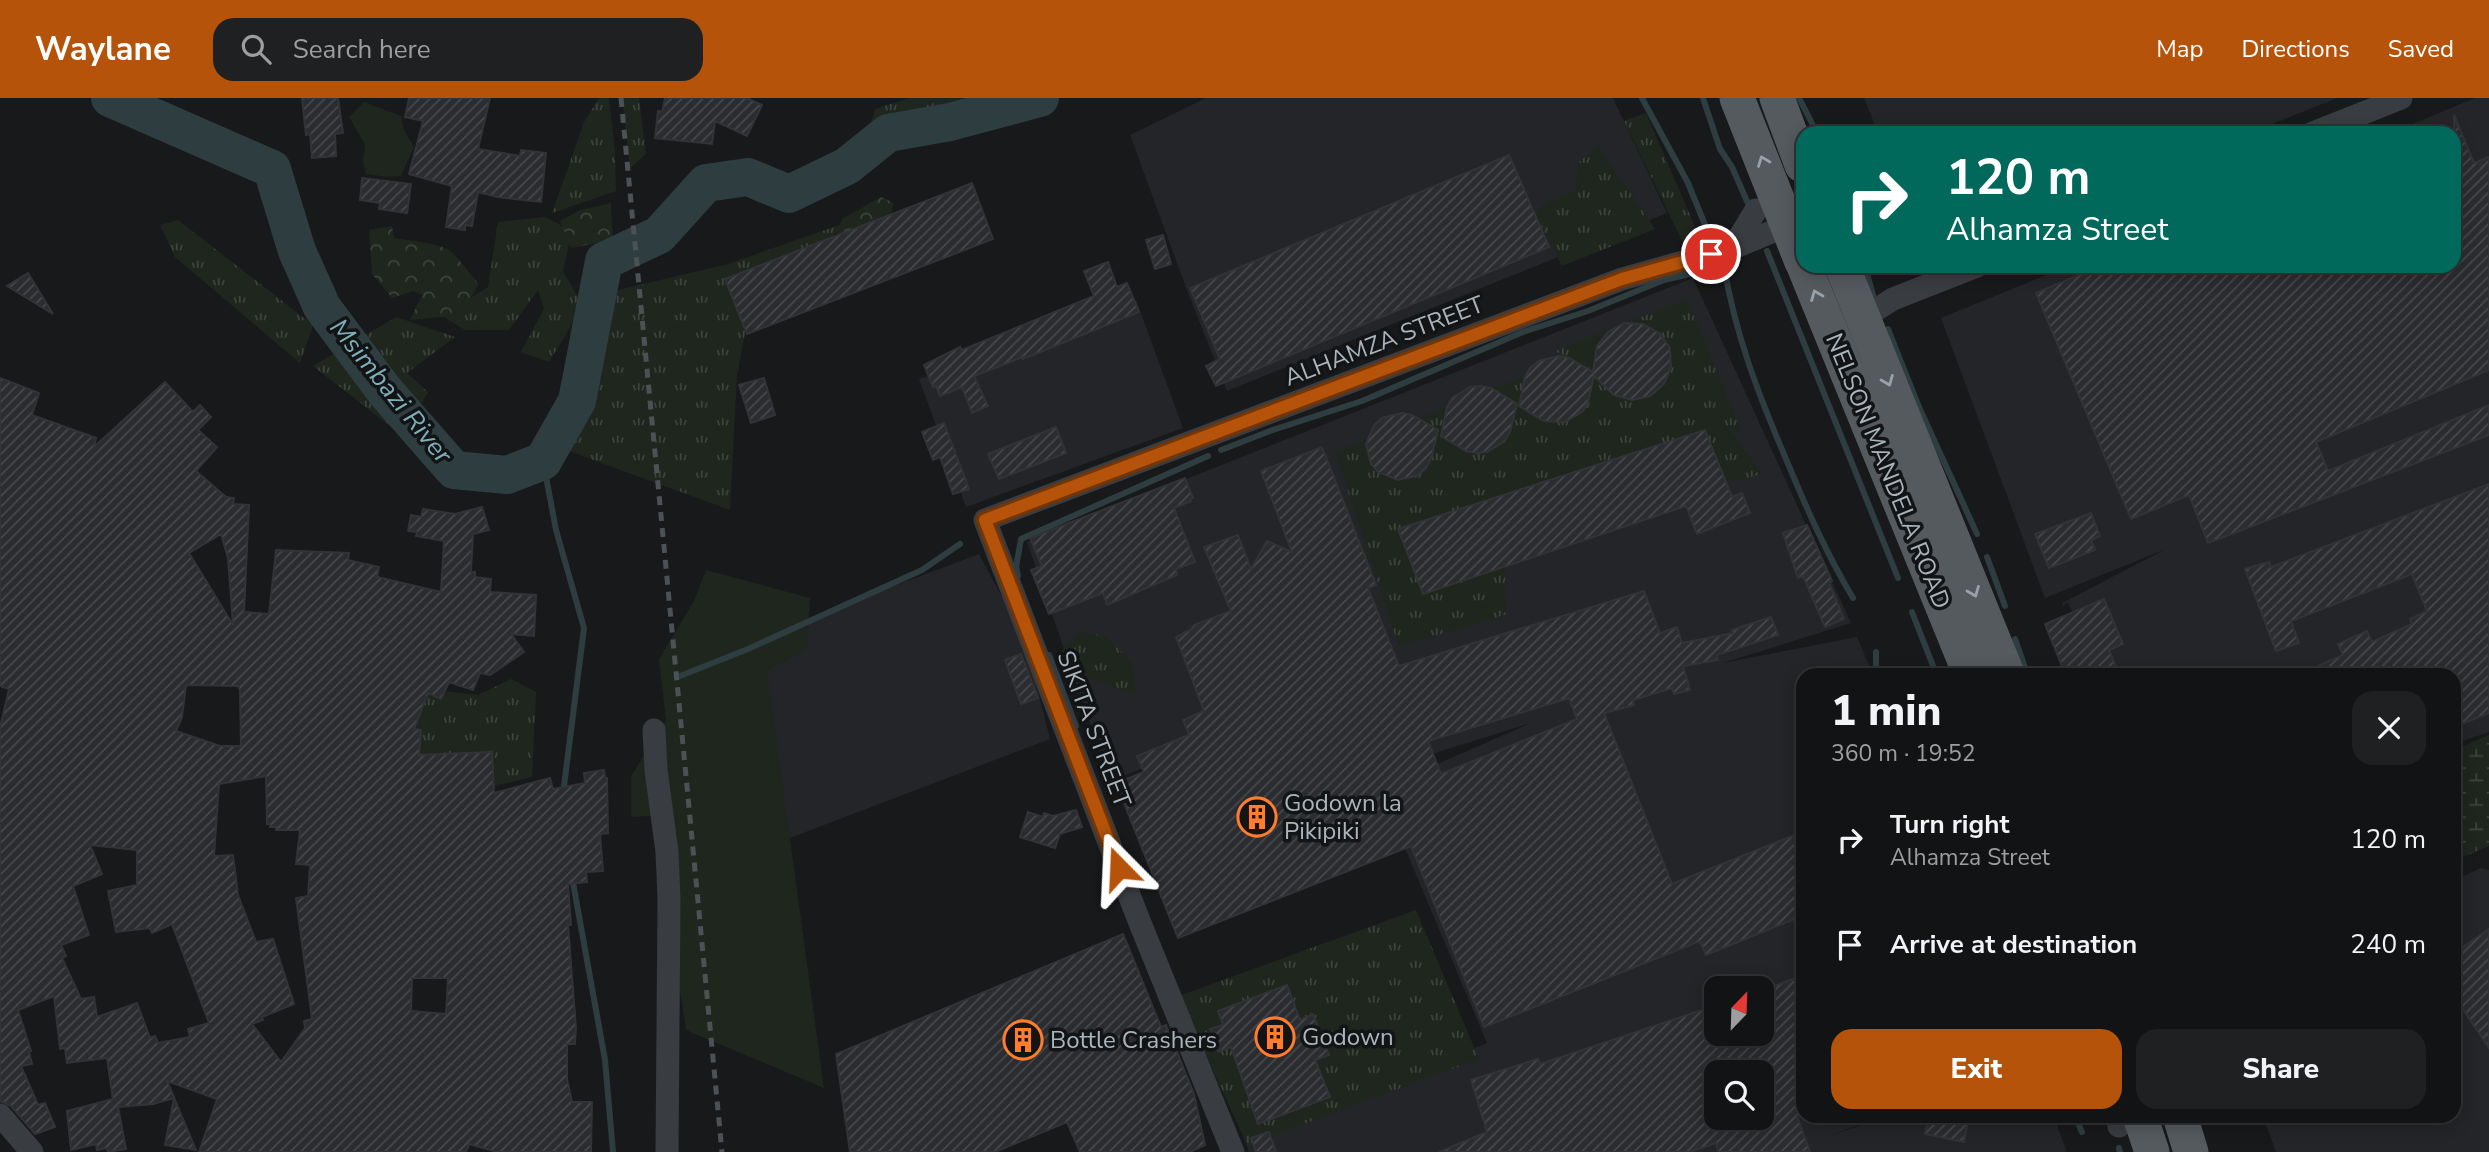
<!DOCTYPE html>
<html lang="en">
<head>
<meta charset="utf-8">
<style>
	:root { --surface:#121314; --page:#1f2022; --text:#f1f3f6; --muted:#9c9ea0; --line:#313234; --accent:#b45309 }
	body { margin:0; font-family:"Nunito Sans",sans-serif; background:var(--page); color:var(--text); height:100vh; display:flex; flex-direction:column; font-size:26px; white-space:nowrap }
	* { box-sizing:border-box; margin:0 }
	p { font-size:23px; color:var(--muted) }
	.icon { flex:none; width:38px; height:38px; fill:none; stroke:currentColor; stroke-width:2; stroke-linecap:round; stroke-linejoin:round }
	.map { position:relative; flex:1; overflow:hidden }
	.panel { position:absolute; left:1796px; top:570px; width:665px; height:455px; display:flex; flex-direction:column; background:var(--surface); border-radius:21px; box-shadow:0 4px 18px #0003,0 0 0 2px var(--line) }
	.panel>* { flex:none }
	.hud { position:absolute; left:1796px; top:28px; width:665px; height:147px; border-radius:21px; box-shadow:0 4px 18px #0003,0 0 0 2px var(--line); background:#00695c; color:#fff; overflow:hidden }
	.needle { width:46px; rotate:23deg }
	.controls { position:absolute; left:1704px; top:878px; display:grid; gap:14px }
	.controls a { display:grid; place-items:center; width:70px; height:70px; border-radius:14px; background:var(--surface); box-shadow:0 4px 18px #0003,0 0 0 2px var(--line); font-size:35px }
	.pin { position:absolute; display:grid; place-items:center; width:60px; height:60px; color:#fff; margin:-30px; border:4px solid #fff; border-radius:50%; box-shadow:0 2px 7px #0007 }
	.me { position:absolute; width:77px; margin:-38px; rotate:339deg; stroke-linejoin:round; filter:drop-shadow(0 0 5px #0008) }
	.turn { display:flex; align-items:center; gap:24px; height:147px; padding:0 35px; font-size:32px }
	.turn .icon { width:91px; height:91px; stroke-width:2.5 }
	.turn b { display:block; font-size:49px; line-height:60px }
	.round { display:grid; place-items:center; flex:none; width:74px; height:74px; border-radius:21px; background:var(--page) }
	.headline { display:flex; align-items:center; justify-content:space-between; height:119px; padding:0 35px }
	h1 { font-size:42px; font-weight:800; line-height:52px }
	.cta { display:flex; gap:14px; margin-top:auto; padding:14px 35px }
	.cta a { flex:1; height:80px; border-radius:21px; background:var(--accent); color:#fff; font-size:28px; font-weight:800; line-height:80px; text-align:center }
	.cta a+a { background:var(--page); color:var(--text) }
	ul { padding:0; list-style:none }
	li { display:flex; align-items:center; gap:21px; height:105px; padding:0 35px }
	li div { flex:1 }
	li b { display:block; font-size:26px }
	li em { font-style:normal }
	header { display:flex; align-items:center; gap:42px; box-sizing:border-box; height:98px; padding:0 35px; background:var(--accent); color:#fff }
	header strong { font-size:33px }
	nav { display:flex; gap:38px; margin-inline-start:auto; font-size:24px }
	.search { width:490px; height:63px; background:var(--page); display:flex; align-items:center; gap:18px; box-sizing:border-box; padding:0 24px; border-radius:21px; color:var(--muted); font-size:26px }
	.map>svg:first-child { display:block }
</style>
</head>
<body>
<header>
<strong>Waylane</strong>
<div class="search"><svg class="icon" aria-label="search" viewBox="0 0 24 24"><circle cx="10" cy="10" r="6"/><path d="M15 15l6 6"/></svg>Search here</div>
<nav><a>Map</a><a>Directions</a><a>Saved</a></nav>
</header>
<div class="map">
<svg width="2489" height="1054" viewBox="0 0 2489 1054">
	<defs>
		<pattern id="grass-tufts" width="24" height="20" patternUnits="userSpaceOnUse" patternTransform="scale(1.75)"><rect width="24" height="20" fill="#1f261e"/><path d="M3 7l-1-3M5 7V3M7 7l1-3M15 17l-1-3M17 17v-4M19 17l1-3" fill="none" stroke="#3d433d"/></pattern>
		<pattern id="forest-crowns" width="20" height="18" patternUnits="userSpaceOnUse" patternTransform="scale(1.75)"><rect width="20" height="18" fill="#1f261e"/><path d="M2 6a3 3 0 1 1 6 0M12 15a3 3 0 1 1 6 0" fill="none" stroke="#3d433d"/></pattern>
		<pattern id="wetland-marsh" width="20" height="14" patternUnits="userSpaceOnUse" patternTransform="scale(1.75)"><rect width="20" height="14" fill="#1f261e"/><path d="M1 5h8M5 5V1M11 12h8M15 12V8" fill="none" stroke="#3d433d"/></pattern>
		<pattern id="building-hatch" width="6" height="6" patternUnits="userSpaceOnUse" patternTransform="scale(1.75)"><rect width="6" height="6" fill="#2b2c2f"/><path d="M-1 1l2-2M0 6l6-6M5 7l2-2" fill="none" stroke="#47484b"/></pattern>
	</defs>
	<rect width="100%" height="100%" fill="#18191b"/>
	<!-- built -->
	<path fill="#242528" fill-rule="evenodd" d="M1206,0H1613L1667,115L1227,293L1188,195L1130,37Z
		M1864,0H2337L2250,35H1878Z
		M2475,0H2489V634L2454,646V578L2079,577L2076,523L2068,504L2063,508L2062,505L2166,451L2045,500L1941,220L2068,168H2454V35H2391Z
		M1693,180L1851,525L1723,565L1857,539L1873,577L1802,578V1018L1881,1019L1831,1037L1888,1019H2054L2067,1054H1249L1244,1039L1487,945L1380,691L1531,625L1381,672L1339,593L1110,683L1027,444ZM1717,891H1762V936H1717ZM1717,975H1762V1020H1717Z
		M1136,202L1183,330L966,409L919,281Z
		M979,456L1025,542L1050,641L782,743L756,540Z
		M2480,770L2489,772V1054H2276L2263,1019L2454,1018V783Z"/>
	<!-- grass -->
	<path fill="url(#grass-tufts)" d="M599,0H609L615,55L616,93L552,115L584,24Z
		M622,0H639L646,56L627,73L630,68Z
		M909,0H977V1L870,28L875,11Z
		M1646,15L1702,145L1685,149L1624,23Z
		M1598,48L1655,131L1562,168L1535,116L1543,107L1576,92L1578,65Z
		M545,119L572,133L563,173L583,208L549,264L521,254L544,211L538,192L509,232H465L442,218L488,189L498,124Z
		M178,122L313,227L300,265L175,159L160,127Z
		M848,124L749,215L737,277L730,412L547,345L614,193L728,166Z
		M1687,201L1742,335L1729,330L1762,376L1504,443L1507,516L1399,549L1335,354L1569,260L1590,269L1555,253Z
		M396,219L455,239L407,275L428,294L403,338L313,268Z
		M1079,533L1105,538L1132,564L1136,596L1080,577L1055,560Z
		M511,581L536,594L532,679L478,692L406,669L404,589L478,597Z
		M1416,812L1479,961L1247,1047L1179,898Z"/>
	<!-- forest -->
	<path fill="url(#forest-crowns)" d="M881,99L894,105L887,130L830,154L842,121Z
		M611,105L613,142L571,150L560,123L580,112Z
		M392,128L394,140C411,143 433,144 449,152C457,157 471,178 479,186L460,217L410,222L422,197L413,193L392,200L372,176L369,132Z"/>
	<!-- wetland -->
	<path fill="url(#wetland-marsh)" d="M2489,637V748L2456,762L2454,758V652Z"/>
	<!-- green -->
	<path fill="#1f261e" d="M364,4L401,18L404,32L414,49L401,78L387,79L366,76L363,64L365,47L349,19Z
		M706,472L810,500L807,551L767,572L824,990L686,932L654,718L631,719V678L666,623L659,561L694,503Z"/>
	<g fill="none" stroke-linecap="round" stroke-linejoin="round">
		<!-- stream -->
		<path stroke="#2d3d40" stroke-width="6" d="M1642,0L1688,85L1710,139
			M1703,0L1720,51L1732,69L1750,110
			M1799,0L1817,35
			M1767,153L1898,480
			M1865,168L1873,197
			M1888,231L1919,309L1977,436
			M1221,352L1270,333L1362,303L1523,234L1588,213L1664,182L1724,168C1735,236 1759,298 1786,361C1806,409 1826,455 1853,500
			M543,363L556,432L584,530L563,696
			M1987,459L2005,508
			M1018,478L1016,469L1021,441L1208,358
			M1912,514L1937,578
			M2015,541L2028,578
			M1876,554V578
			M1049,557L1076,628
			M680,578L748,551L922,472L960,446
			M572,779L605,962L613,1054
			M2075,1018L2082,1034
			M2119,1050L2120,1054"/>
		<!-- river -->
		<path stroke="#2d3d40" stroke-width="38" d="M110,0L272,71L297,153L322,209L384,292L454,372L507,377L543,363L577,303L604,163L659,137L706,85L748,79L789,96L847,68L888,35L950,24L1040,0"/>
	</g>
	<!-- building -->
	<path fill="url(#building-hatch)" stroke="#323337" stroke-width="2" fill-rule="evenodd" d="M302,0H338L343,35L335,36L336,58L312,60L310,36L306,37Z
		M409,0H490L478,51L520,58L521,52L546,55L541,104L498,99L478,94L472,128L465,127V132L446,129L452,88L409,76L423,23L405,19Z
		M665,0H747L762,7L747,38L715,23L712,46L655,40L658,13L662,14Z
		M2454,17L2474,65L2489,59V272L2316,344L2328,373L2489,307V337L2208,445L2189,397L2131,421L2036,195L2100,168H2454Z
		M1509,57L1549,149L1216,288L1206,268L1220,261L1190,190Z
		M362,80L411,86L407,115L379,111L380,105L360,102Z
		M972,85L993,141L747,236L725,181Z
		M1163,137L1171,166L1155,171L1146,142Z
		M1108,164L1117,189L1127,185L1139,214L1023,261V259L974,278L988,308L972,315L962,289L940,298L936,288L933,289L924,267L960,249L962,252L1094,198L1084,173Z
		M28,175L53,216L7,188Z
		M1624,225L1643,226L1659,235L1670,250L1671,269L1664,286L1650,298L1632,302L1614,297L1594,278L1588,304L1583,313L1565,324L1544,323L1519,308L1525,279L1530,270L1539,263L1559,258L1569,260L1593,274L1597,248L1608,234Z
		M0,280L39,295L32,317L96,340L94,349L165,284L193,314L200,307L211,319L198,332L217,349L196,373L226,399L234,400L233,406L249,407L244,514L269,516L276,452L349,455L348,462L379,469L377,479L441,494L444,443L416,438L417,434L408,433L411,417L421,419L423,411L455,416L482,409L489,432L473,436L471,474H475V479L491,481L490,494L536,497L534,538L511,536L524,554L490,577L480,575L473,592L449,584L441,601L428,595L414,631L421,632L419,657L492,654L494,695L550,680L553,691L585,685L584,675L604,672L605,680H607L608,735L600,736L603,773L586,774L587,784L568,786L571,827H568L576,930L575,946H567V981L572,1004H592L591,1054H497L469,1046L466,1054H199L217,1001L167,983L196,1052L165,1047L174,1000L153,1006L118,1009L126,1051L108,1054L107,1050L97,1052L96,1046L71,1052L67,1013L113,1001L107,960L67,965L65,950L60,951L54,898L18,912L31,953L29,954L32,966L21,968L38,1007L45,1005L55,1029L35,1036L11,1008L0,1003V630L9,591L0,588ZM221,436L228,460L233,527L189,455ZM186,587L238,588L240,592L241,648H220L176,633L182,619ZM266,678L267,726H270V729H276V732H300L296,766L310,767L308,798L296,800L312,921L304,923L305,930L281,964L252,926L263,922L262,919L294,906L273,841L256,844L238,797L233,757L214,758L219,686ZM90,747L137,752V787L108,793L116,834L150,830L152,835L172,826L209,925L188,931L190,939L158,945L155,938L150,940L137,905L97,919L94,899L81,901L62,860L66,858L61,847L89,837L73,788L102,776ZM412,880H448L446,916L411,913Z
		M764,280L775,317L751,325L739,287Z
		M1481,288L1491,290L1517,306L1510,334L1505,343L1487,354L1476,355L1466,353L1441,338L1447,309L1452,300L1470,289Z
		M1402,315L1412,317L1438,332L1431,361L1426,370L1418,377L1398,382L1378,374L1371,366L1366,346L1374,327L1382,320Z
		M944,325L969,391L953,396L940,359L933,362L922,334Z
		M1056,329L1066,355L999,381L988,356Z
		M1705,332L1732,399L1742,395L1750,415L1697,436L1686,408L1423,496L1398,431Z
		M1322,349L1376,487L1368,490L1399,568L1644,493L1660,535L1677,529L1682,545L1733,535L1732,532L1771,519L1778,537L1717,557L1718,562L1683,568L1690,592L1674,596L1672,590L1633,602L1634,607L1604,615L1672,786L1802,734V818L1706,857L1700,843L1484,929L1411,748L1178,840L1116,685L1144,674L1137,658L1189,637L1183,622L1204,613L1176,539L1190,532L1194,527L1231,513L1204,449L1238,437L1251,471L1267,443L1292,454L1261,373ZM1569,600L1577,621L1441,676L1428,643Z
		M1185,380L1193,400L1190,401L1191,403L1174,410L1195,464L1176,471L1177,477L1107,507L1103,495L1049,516L1031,472L1042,468L1030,440Z
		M2489,386V615L2454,629V578H2295L2343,557L2338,546L2367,533L2372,544L2412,526L2410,521L2427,513L2412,476L2291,523L2299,545L2276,553L2245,471L2269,464L2271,469Z
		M2091,415L2100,438L2091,442L2095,452L2049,470L2035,436Z
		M1807,427L1832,483L1829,485L1844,521L1825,529L1803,478L1798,480L1783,435Z
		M2104,501L2123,546L2109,552L2120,578H2066L2045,526Z
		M1021,556L1038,600L1021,606L1005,562Z
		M1076,712L1082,729L1060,736L1055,750L1020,739L1028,714L1043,719L1044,715L1053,718Z
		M2489,831V950L2454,898V855Z
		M1123,836L1161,929L1166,927L1194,996L1205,1047L1190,1054H1080L1067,1024L995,1054H850L836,956Z
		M1802,878V1016L1797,1018L1810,1054H1718L1716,1045L1690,1054H1439L1487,1034L1471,982L1538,961L1540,966L1717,907V936H1762V892ZM1717,975H1762V1020H1717Z
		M1287,887L1300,922L1313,916L1329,957L1315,962L1330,999L1258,1026L1231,949L1218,954L1210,931L1223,927L1218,913Z
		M1929,1018H1969L1964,1044L1925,1036Z
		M1269,1034L1276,1054H1256L1251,1040Z"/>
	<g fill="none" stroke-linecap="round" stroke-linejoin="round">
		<!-- minor -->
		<path stroke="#393c40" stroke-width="23" d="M2313,35L2401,0
			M1733,150L1756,112
			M1863,220L1893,201L1977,168
			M654,632L656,672L667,754L669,801L667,1054
			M0,1017L32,1054
			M2118,1018L2119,1028
			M1233,1054L1138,820L985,422L1622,181L1733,150L1800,122"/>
		<!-- primary -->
		<path stroke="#555a5f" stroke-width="35" d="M1737,0L1802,164
			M1777,0L1802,67
			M1804,168L1971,578
			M1842,168L2008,578
			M2140,1018L2152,1054
			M2180,1018L2191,1054"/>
		<!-- rail -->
		<path stroke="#4c5155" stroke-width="5" stroke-dasharray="9 7" stroke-linecap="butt" d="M621,0L722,1054"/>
	</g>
	<!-- one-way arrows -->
	<defs><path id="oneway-chevron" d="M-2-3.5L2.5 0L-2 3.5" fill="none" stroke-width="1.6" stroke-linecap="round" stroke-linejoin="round" transform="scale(1.75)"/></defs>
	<g stroke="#99a2a9">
		<use href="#oneway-chevron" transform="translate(1763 63) rotate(-111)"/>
		<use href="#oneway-chevron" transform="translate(1816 197) rotate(-112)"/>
		<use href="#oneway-chevron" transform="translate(1888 283) rotate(68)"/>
		<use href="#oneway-chevron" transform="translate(1974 494) rotate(68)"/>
	</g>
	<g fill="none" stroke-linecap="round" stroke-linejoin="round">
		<!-- route casing -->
		<g stroke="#753606" stroke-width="18">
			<path id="route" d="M1119,770L985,422L1622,181L1711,156"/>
		</g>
		<!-- route -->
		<use href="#route" stroke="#b45309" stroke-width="12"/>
	</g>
	<!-- icons -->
	<defs>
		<g id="building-ring" transform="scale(2.0125)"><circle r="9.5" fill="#131416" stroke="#ff7d2c" stroke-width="1.5"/><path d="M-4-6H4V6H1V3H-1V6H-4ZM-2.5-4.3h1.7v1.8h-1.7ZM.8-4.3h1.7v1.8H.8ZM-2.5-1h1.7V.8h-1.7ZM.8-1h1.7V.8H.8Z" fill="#ff7d2c"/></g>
	</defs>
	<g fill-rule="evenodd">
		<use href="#building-ring" x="1257" y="719"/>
		<use href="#building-ring" x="1275" y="939"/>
		<use href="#building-ring" x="1023" y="942"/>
	</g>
	<g text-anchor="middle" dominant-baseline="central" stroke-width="7" stroke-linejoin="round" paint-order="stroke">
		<!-- street labels -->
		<g font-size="24" fill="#aab4bb" stroke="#131416">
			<text transform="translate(1384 243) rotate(-21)">ALHAMZA STREET</text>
			<text transform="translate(1888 373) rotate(68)">NELSON MANDELA ROAD</text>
			<text transform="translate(1094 631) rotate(69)">SIKITA STREET</text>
		</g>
		<!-- poi labels -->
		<g font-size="24" fill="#aab4bb" stroke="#131416" text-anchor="start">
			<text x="1284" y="705">Godown la<tspan x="1284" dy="28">Pikipiki</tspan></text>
			<text x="1302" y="939">Godown</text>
			<text x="1050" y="942">Bottle Crashers</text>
		</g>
		<!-- water labels -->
		<g font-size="26" font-style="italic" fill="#7eaeb8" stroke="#131416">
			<text transform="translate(391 293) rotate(51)">Msimbazi River</text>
		</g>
	</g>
</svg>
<div class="controls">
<a><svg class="needle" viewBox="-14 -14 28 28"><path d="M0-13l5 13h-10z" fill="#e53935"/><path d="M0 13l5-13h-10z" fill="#9c9ea0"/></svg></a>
<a><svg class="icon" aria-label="search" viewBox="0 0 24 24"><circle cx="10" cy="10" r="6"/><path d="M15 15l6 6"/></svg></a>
</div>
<div class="pin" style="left:1711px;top:156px;background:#d93025"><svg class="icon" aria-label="arrive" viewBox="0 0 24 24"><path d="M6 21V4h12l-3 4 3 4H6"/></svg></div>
<svg class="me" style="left:1119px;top:770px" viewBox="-20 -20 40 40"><path d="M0-17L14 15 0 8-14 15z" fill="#b45309" stroke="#fff" stroke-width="4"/></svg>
<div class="hud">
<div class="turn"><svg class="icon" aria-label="right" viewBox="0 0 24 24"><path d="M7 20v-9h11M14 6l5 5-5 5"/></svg><div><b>120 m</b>Alhamza Street</div></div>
</div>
<section class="panel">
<div class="headline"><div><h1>1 min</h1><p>360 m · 19:52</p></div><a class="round"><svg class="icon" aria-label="close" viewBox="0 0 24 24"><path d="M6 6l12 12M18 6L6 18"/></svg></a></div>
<ul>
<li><svg class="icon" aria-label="right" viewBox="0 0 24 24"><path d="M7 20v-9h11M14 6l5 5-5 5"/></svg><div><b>Turn right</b><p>Alhamza Street</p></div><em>120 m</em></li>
<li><svg class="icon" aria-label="arrive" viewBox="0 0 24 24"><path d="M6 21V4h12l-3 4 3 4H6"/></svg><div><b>Arrive at destination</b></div><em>240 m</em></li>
</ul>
<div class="cta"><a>Exit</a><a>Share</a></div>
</section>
</div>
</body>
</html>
